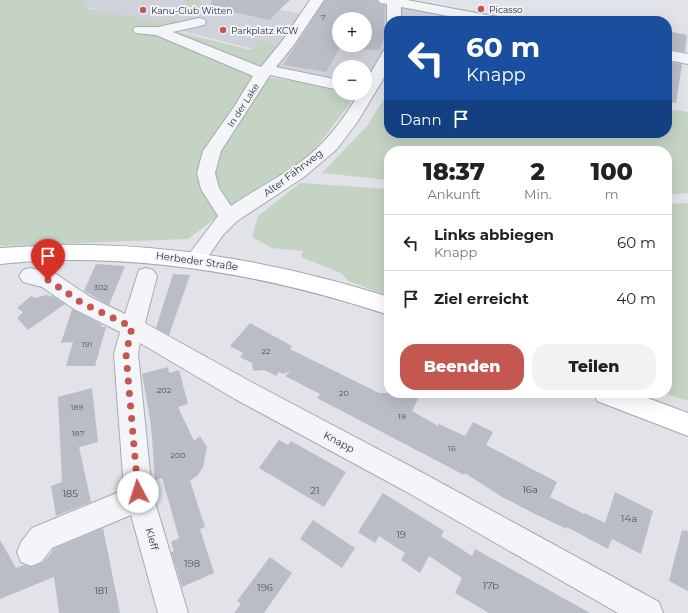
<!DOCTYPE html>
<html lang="de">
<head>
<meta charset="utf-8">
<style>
	:root { --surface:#fff; --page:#f2f2f2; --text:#222; --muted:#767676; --line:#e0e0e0; --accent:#c45851 }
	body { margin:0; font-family:Montserrat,sans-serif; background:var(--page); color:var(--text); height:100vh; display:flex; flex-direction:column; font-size:15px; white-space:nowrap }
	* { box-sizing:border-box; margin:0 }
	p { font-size:13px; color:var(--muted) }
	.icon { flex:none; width:22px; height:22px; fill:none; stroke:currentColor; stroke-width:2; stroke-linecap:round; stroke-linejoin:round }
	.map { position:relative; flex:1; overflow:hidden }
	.details { position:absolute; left:384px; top:146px; width:288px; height:252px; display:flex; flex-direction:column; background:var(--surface); border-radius:16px; box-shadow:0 4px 16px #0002 }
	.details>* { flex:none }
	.top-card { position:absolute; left:384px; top:16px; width:288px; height:122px; border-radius:16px; box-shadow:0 4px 16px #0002; background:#1a4fa0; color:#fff; overflow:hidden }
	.fabs { position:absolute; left:332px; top:12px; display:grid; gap:8px }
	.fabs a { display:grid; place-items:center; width:40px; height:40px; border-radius:50%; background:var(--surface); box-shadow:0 4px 16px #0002; font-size:20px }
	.pin { position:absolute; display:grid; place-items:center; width:34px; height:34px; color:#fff; margin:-41px -17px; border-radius:50% 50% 50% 0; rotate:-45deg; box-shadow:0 0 4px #0007 }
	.pin .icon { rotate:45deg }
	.me { position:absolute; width:44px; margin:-22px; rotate:355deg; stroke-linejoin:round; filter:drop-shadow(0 0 3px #0008) }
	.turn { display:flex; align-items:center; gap:14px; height:84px; padding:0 16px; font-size:18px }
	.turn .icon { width:52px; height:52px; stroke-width:2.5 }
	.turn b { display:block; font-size:28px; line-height:34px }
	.then { display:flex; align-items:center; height:38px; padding:0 16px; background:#0003; gap:8px; font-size:15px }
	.eta { display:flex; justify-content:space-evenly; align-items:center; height:68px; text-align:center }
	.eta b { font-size:24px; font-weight:800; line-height:28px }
	.primary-button { display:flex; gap:8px; margin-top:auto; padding:8px 16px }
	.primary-button a { flex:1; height:46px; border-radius:16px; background:var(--accent); color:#fff; font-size:16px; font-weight:800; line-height:46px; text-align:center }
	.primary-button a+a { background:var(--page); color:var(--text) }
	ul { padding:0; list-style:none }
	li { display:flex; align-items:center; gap:12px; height:56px; padding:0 16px; border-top:1px solid var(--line) }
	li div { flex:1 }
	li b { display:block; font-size:15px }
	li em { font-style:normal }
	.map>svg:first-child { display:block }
</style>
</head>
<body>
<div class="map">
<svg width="688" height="613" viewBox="0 0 688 613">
	<rect width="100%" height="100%" fill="#e2e3e9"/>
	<!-- built -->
	<path fill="#d0d2db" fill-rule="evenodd" d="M76,0H236L309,16L320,0H373L478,21H389V76L365,87V67H339V87L268,75L281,56L74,4ZM339,19H365V45H339Z"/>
	<!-- green -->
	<path fill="#c4d3c4" d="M0,0H83L85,6L90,9L151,20H178L173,24L174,31L251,50L260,40L277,47L266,64L257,68L261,76L339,88V93H358L312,153L274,180L241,199L188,239L0,246Z
		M183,0H200L208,11C204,12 200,10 195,11C188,13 184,17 176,15L185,7Z
		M389,91V133H667V109L688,112V193L667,195V151H389V180L322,173L367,126Z
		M300,183L389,189V296L348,281L341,273L301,257L303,251L272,248L252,237L258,216Z
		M688,203V401L663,393H667V204Z"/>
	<!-- building -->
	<path fill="#babcc6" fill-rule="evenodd" d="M212,0H290L269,20L211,7Z
		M325,0H377L380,4L385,5L384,38L379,50L339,49L326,72L283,65ZM339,19H365V45H339Z
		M667,31L687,35L685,52L667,49Z
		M667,62L682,64L676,103L667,102Z
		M96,264L125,266L109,305L84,291Z
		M173,274L190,275L169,335L156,328Z
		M46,295L54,297L65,304L28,330L17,318L23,312L17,308L31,296L36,298Z
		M72,309L102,325L101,327H106L95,366H66L73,342L61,343Z
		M250,323L292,346L290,349L379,393H421L412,411L438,426L439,424L465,436L473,422L493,432L486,445L557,482L550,497L584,514L585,513L605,523L615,492L653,511L641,554L612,539L608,549L567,527V529L537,515L502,497L465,473L464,475L317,398L320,394L285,376L291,371L283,374L279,372L276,376L265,370L253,371L252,363L240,357L243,353L230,346Z
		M168,367L169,373L179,370L188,404L178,407L194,441L200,436L207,447L203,467L198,475L190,481L205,527L200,529L214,573L182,587L171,552L174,551L171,542L179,538L162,478L155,480L151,425L142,374Z
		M92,388L98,442L79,447L91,502L56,516L51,486L62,482L58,397Z
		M279,440L288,445L291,441L346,472L324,507L259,468Z
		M383,493L444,531L441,536L472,556L475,549L590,613H489L455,593L462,578L429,556L420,573L401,560L405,553L379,536L375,543L358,532Z
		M313,520L355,548L342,568L300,539Z
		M103,528L120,613H59L54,577L0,599V540L16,568L24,565L32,567L42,563L51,553L53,549Z
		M682,530L688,531V591L669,581Z
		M270,557L292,573L264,613H234L241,604L237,601Z"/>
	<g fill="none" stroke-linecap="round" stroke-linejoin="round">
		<!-- minor casing -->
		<g stroke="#a7a9b3" stroke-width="2">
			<path id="minor" d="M310,0H324L293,46L276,67L339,80V90L270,75L221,151L215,173L219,188L231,206C254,190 279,178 302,161C326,143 344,119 359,93H365V83L384,50L389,49V68L382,81L358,121L337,149L304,177L237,221L223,235L203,264L196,267L189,264L186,259L189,254L218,216L201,189L197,173L203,151L234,107L253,76L156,35L135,33L133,30L135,27H158L199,18L204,19L206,22L204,25L173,32L261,67L283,40Z
				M378,0H407L498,17L503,18L505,21H475L401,7V21H389V24L387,21V4L380,3Z
				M667,50L688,54V64L667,60Z
				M30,268L56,274L90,297L125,314L139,270L146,268L153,270L157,276L145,323L253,383L423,473L659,602L663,613H618L405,491L235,399L140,343L138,354L152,492L188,613H158L131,515L52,548L41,562L31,566L21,562L17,552L21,542L32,528L124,490L114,354L120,332L74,309L42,287L23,282L19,276L23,270Z"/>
		</g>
		<!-- major casing -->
		<g stroke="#a2a5b4" stroke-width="2">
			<path id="major" d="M56,245C170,243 281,263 389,297V315C283,280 176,259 64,260C42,260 21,262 0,264V248Z
				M594,393H634L688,413V436L597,401Z"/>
		</g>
		<!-- minor -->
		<use href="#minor" fill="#f4f5f8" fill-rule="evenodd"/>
		<!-- major -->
		<use href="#major" fill="#fff" fill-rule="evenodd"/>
	</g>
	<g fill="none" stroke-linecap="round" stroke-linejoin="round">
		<!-- route -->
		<path stroke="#c45851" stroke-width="7" stroke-dasharray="0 12.6" d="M48,280L82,303L132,327L126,354L138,492"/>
	</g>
	<!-- markers -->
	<g fill="#c45851" stroke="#f1f3f7" stroke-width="1.5">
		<circle cx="481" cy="9" r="4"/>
		<circle cx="143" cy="10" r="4"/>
		<circle cx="223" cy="30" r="4"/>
	</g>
	<g text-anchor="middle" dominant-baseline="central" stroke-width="4" stroke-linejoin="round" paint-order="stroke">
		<!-- number labels -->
		<g font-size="8" fill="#4f5262">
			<text x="323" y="17">7</text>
			<text x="101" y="287">302</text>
			<text x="87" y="344">191</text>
			<text x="266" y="351">22</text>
			<text x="164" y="390">202</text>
			<text x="344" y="393">20</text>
			<text x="77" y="407">189</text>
			<text x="402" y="416">18</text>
			<text x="78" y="433">187</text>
			<text x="452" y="448">16</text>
			<text x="178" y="455">200</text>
		</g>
		<!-- far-poi labels -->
		<g font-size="9" fill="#2b2e40" stroke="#f1f3f7" text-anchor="start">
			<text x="489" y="9">Picasso</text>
			<text x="151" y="10">Kanu-Club Witten</text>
			<text x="231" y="30">Parkplatz KCW</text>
		</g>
		<!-- far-street labels -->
		<g font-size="9" fill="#2b2e40" stroke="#f1f3f7">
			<text transform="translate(243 105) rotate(-57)">In der Lake</text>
		</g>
		<!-- street labels -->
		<g font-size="10" fill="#2b2e40" stroke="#f1f3f7">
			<text transform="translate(293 173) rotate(-37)">Alter Fährweg</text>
			<text transform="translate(197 261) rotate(8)">Herbeder Straße</text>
			<text transform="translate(339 442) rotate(28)">Knapp</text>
			<text transform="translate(152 539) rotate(74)">Kleff</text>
		</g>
		<!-- near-number labels -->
		<g font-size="10" fill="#4f5262">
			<text x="530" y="489">16a</text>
			<text x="315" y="490">21</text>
			<text x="70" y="493">185</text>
			<text x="629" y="518">14a</text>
			<text x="401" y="534">19</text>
			<text x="192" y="563">198</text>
			<text x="491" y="585">17b</text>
			<text x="265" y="587">196</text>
			<text x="101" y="590">181</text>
		</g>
	</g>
</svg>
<div class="fabs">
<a>+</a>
<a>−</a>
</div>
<div class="pin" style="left:48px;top:280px;background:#d93025"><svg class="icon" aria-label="arrive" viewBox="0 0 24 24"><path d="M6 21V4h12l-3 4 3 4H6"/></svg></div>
<svg class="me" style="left:138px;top:492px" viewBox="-20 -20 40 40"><circle r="19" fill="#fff"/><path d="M0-13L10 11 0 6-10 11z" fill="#c45851"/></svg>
<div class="top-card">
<div class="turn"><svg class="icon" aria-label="left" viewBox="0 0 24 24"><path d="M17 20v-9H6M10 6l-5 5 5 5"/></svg><div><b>60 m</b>Knapp</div></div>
<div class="then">Dann<svg class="icon" aria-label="arrive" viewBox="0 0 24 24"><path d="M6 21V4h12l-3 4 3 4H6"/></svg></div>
</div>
<section class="details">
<div class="eta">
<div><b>18:37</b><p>Ankunft</p></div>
<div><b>2</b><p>Min.</p></div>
<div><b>100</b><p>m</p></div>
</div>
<ul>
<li><svg class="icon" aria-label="left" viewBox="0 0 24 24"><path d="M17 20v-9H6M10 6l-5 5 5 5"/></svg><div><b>Links abbiegen</b><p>Knapp</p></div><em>60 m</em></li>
<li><svg class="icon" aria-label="arrive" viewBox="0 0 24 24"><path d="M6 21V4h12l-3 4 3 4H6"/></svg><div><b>Ziel erreicht</b></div><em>40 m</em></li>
</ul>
<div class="primary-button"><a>Beenden</a><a>Teilen</a></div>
</section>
</div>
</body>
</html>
